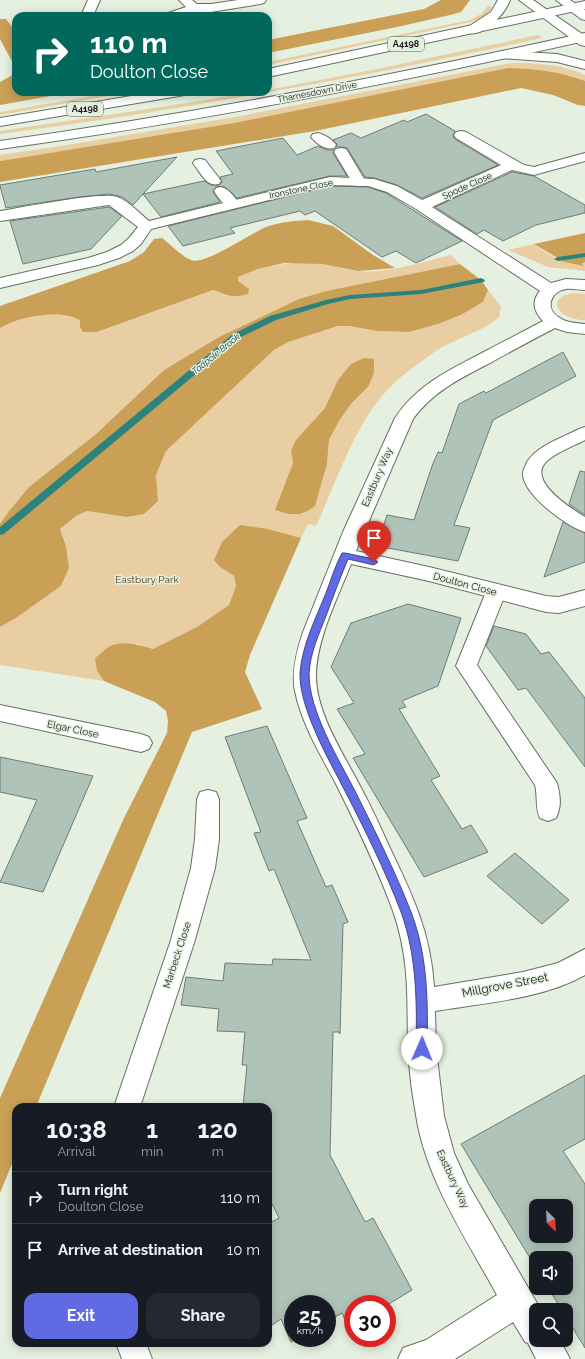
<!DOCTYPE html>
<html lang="en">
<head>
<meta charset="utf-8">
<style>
	:root { --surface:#171b24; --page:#242831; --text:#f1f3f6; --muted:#9ea1a6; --line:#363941; --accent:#606ae2 }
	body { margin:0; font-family:Raleway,sans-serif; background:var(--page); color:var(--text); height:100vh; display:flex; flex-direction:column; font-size:15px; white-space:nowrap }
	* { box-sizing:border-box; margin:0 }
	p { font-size:13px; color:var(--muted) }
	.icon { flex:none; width:22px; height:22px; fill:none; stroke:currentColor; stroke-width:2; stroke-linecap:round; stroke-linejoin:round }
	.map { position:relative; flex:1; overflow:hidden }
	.sheet { position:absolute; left:12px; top:1103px; width:260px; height:244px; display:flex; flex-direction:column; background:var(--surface); border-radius:12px; box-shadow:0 2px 10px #0003 }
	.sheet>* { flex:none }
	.top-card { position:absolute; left:12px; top:12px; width:260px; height:84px; border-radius:12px; box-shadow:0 2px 10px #0003; background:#00695c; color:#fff; overflow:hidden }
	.needle { width:26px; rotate:156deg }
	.fabs { position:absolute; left:529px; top:1199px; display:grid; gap:8px }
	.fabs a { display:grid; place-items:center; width:44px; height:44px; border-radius:8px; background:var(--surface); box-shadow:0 2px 10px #0003; font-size:20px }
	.speed { position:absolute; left:284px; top:1295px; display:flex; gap:8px; font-size:20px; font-weight:700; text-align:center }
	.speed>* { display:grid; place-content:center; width:52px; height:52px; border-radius:50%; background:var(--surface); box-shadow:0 2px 10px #0003; line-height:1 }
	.speed small { font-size:10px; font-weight:400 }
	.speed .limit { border:6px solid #d22; background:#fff; color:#111 }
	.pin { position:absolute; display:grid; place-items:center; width:34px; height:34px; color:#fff; margin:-41px -17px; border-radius:50% 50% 50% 0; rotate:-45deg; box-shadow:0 0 4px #0007 }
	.pin .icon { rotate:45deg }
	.me { position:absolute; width:44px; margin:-22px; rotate:1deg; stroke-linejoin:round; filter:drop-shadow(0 0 3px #0008) }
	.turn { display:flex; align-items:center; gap:14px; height:84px; padding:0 12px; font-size:18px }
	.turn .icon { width:52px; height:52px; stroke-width:2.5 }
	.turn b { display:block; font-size:28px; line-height:34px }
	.eta { display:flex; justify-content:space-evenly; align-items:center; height:68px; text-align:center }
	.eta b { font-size:24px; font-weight:700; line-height:28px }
	.button { display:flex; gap:8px; margin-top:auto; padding:8px 12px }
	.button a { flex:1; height:46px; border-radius:12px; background:var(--accent); color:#fff; font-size:16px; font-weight:700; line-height:46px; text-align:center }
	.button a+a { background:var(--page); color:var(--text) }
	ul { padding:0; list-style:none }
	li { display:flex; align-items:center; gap:12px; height:52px; padding:0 12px; border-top:1px solid var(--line) }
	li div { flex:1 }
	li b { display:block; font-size:15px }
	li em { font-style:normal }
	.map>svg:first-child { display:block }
</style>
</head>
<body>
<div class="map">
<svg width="585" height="1359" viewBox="0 0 585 1359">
	<rect width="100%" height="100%" fill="#e5f0e0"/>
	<!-- green -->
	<path fill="#e8cea2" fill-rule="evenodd" d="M488,6L492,7C489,15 482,18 475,21L268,65V62L470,20L481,14Z
		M538,35L542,38C363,77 182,110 0,134V131L148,109L254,92H268V90L372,70Z
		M511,63C535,63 563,64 585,75V81L573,76L508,68L234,123L0,161V155L67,145L235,117Z
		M116,92H131L0,115V112Z
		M534,244C548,256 565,264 583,266L582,263L585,262V271L548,267L508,250Z
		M451,255L460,264L326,291L299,299L219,337L164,370L96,434L29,487L9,511L0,524V328C20,315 59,309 80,320V327L97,332L213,290L227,296L249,289L238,281V277C261,265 299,260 325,264C336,266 347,270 358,271C388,274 422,262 451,255Z
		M488,290L501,307L499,317C480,334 454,338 433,353C415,366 396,379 382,396C353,430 335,485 316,526L308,524L301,538L268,529L220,567L234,576L236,586L229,605L197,627L153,649L137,644L97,671L104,681L0,665V627L16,618L61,586L69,568L66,546L60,529L76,516L87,511L127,517L158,501L156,475L166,451L274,350L288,342L338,326H349L377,331L409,332L438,324L461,315L483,302ZM351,364L368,387L351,404L339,421L329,440L327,464L315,506L308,511L300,514H288L276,510L293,463L291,450L296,441L325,408L340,379Z
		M576,293L585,294V320C560,321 541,296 576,293Z"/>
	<!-- forest -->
	<path fill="#caa057" d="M441,0H470L461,12L450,15L397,27L268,53V40L424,9Z
		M0,19H6L16,32V69L0,39Z
		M508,68C535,69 560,71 585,81V106L578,105L553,95L521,88L315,131L0,182V161L234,123Z
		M16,73V92H73L0,105V82Z
		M308,220L333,226L373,255L395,268L358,271L323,264L284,263L258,269L238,277V281L249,289L248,294C232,298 228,296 213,290L97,332H83L80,327V320C59,309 20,316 0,328V306L130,261L144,252L154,239L162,238C171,245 181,256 191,260C204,266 251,233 266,227C280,222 294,221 308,220Z
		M585,233V262L582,263L583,266L564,262L534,244Z
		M460,264L481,280L488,290L483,302L461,315L438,324L409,332L377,331L349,326H338L288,342L274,350L166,451L156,475L158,501L144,514L127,517L87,511L76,516L60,529L66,546L69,568L61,586L16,618L0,627V524L9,511L29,487L96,434L164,370L219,337L299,299L326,291Z
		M364,358L374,359V373L368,387L351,404L339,421L329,440L327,464L315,506L308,511L300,514H288L275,510L293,463L291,450L296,440L325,408L338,380L351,364Z
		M240,525L268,529L301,538L250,655L245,672L262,709L192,732L36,1107H16V1154L0,1193V1098L124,818L167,733L168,721L166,711L155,702L104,681L97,671L95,658C100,655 105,649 110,646C124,640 140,645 153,649L197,627L229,605L236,586L234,576L220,567L214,560L222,542Z"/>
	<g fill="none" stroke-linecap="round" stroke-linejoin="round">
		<!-- stream -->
		<path fill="#2c827d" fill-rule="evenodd" d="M585,253V257L558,261L554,259L558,257Z
			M481,278L485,280L484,282L421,294L350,299L328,304L276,320L239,338L4,534L0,535V527L233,334L270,316L326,300L350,295L421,290Z"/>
	</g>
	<!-- building -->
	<path fill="#b0c3b9" stroke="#6c7d75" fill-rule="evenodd" d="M426,114L455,131L453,136L455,139L498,165L422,198L397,185L374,178L365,177L347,148L341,147H336L337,144L333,140L351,133L361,138L404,120L407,122Z
		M283,138L297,155L318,146L327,150H334L333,153L347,176H330L237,198L225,187H216L213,192L220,202L161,217L143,194L204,181L211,185H219L222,182L220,177L233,174L216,151Z
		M177,157L133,205L122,197L109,194L79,197L6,208L0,186V185L95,169L96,172Z
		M512,172L534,176L585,205V213L536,225L503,241L484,230L477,234L435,207Z
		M330,186L368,187L386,193L462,241L416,263L396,251L382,257L315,211L305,215L300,211L230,228L235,233L183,246L168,226Z
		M109,207L122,216L91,249L23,264L10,221Z
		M563,352L576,376L493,420L454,525L470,528L458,561L377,546L387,515L414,520L432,466L438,452L442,453L459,404L484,391L486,393Z
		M580,471L585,472V515L569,504Z
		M563,522L585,533V562L544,577Z
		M408,604L461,618L438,686L402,701L406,707L399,709L440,776L431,780L462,829L471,825L488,852L424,877L353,758L365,754L337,709L354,703L331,667L351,623Z
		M494,626L526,634L541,654L549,652L585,698V767L526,688L518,690L486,646Z
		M267,726L307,818L297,821L326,887L332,885L348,922L343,924L340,1034L339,1032H333L330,1155L365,1222L373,1218L412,1290L387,1305L353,1304V1324L348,1327L342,1313L327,1322V1304H293V1338H299L291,1342L281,1319L268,1328V1224L279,1218L268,1196V1107H243L247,1065H242L245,1032L217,1031L219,1009L181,1005L186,977L223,981L225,963L272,965L273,959L311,960L274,869L269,871L254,833L261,832L225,737Z
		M0,757L93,776L43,892L0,882L37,800L0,792Z
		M515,853L569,900L542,924L487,876Z
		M585,1075V1139L563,1151L585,1184V1348L566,1317V1310H562L548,1288H566V1258H536V1268L461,1144ZM536,1206H566V1236H536Z"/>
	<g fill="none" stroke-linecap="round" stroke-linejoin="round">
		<!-- service casing -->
		<g stroke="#666f61" stroke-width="2">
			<path id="service" d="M88,0H100L93,16H81Z
				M318,133C325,135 332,139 336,145L334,148C325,150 317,144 311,137L313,134Z
				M341,148L346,149L348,152L366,182L364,185L359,186L354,185L352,182L334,152L336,149Z
				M200,159L205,160L219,178L221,181L219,184C207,187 202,175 195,166L193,163L195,160Z
				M221,187C229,189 235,197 239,204L237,207C226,210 220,200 214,191L216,188Z
				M585,427V440C574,446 549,455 543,466C533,485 572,509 585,517V532C567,527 522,494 523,473C523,470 526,465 527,462C538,445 562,438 579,429Z
				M496,585L503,587L506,592L477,665L557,783C560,795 562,806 556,818L548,821L540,818C535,808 538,796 535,785L456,666L486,592L489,587Z
				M0,705L141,734L149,737L152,743L149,749L141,752L0,721Z
				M208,790L216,792L219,799V839L215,868L194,943L140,1107H114L170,943L191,868L195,839L197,799L200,792Z
				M116,1343H146L152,1359H122Z"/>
		</g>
		<!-- minor casing -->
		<g stroke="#666f61" stroke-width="2">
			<path id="minor" d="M179,0H192L197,4H211L238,0H266L264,3L260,4L211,12H195L184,16H166L168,13L186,7Z
				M498,0H510C505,14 484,37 468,33L466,30L468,27L491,12Z
				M519,0H533L585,36V46L580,45Z
				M556,0H570L585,10V20L581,19Z
				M506,51L557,54L585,61V69L557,62L501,58L500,55L501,52Z
				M461,131L466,132L524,165L534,167L585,153V161L534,175L512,170L432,207L551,283L566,279L585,280V290C579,290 572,288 566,289C549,292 545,310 560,318C568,323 576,323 585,324V334L567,332L555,328C534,339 513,350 492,362C463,377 433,391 413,419L356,551L429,567L546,596L559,597L585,590V606L559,613L546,612L429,581L351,564C338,597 317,638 316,674C315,711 343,753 360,786C371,806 380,826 389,846C412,894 431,933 434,987L523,972L558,963L585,949V975C543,999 483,1003 435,1011L436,1049L444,1116L454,1153L468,1184L541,1310H536V1340H560L570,1359H536L528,1343L525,1342L513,1322L455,1359H398L403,1348L426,1340L497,1295C466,1238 426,1180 416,1115C412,1093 409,1070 408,1048C407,998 410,960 393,911C377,867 356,824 335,782C320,754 301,722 295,691C291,672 297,650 303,632L343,532L395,418C416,386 447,371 480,354C501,343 522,332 543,321C534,312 531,301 540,291L416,209L387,192L368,186L330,185L151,229L141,244L133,251L119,258L98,265L0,288V278L88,258L107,252L121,245L129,238L138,227L109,205L0,221V211C20,208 103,191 117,197C129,201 139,213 149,221L330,177L374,179L397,186L422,200L501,165L456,138L454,135L456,132Z"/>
		</g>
		<!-- primary casing -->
		<g stroke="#666f61" stroke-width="2">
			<path id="primary" d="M585,1V9L268,77V69Z
				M585,33V41C391,84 197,122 0,149V141C197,113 391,76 585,33Z
				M155,92H186L184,95L179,96L0,126V118Z"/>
		</g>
		<!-- service -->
		<use href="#service" fill="#fff" fill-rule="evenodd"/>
		<!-- minor -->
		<use href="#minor" fill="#fff" fill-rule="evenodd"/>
		<!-- primary -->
		<use href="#primary" fill="#fff" fill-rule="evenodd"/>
	</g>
	<!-- route -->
	<path fill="#606ae2" stroke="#3e4593" d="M342,553H345L374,559L378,562L374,565L348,559C340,578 333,597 326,616C319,634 310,653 309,674C309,711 338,758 355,791C375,831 395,871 411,912C428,956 428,1003 427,1049L426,1053L422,1055L418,1053L416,1049C417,1003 417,956 401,912C385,870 365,830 345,791C329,760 299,708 300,673C302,645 316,618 326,593C331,580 335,566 342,553Z"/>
	<g text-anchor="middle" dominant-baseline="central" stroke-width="3" stroke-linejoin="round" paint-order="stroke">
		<!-- shield labels -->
		<g fill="#e5f0e0" stroke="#565c53" stroke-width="1">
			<rect x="388" y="37" width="36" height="14" rx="3"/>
			<rect x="67" y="102" width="36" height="14" rx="3"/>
		</g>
		<g font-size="9" font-weight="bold" fill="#191d17">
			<text x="406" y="44">A4198</text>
			<text x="85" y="109">A4198</text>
		</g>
		<!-- far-street labels -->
		<g font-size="9" fill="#191d17" stroke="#e5f0e0">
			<text transform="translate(317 92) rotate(-11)">Thamesdown Drive</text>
			<text transform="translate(467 186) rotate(-24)">Spode Close</text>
			<text transform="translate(301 189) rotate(-12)">Ironstone Close</text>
		</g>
		<!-- far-water labels -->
		<g font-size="9" font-style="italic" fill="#003937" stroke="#e5f0e0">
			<text transform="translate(216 354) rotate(-39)">Tadpole Brook</text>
		</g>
		<!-- street labels -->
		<g font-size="10" fill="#191d17" stroke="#e5f0e0">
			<text transform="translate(377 477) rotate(-67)">Eastbury Way</text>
			<text transform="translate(465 584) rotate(15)">Doulton Close</text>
			<text transform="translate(73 729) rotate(12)">Elgar Close</text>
			<text transform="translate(177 955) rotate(-72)">Marbeck Close</text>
			<text transform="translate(453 1179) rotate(65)">Eastbury Way</text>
		</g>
		<!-- park labels -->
		<g font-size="10" fill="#483616" stroke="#e5f0e0">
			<text x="147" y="579">Eastbury Park</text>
		</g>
		<!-- near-street labels -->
		<g font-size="12" fill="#191d17" stroke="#e5f0e0">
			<text transform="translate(505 985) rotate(-11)">Millgrove Street</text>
		</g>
	</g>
</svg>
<div class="fabs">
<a><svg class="needle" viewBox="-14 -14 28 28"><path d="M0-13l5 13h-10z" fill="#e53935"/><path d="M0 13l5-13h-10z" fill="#9ea1a6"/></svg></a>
<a><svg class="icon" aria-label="sound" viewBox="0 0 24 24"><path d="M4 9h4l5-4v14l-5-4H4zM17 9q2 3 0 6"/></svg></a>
<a><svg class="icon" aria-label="search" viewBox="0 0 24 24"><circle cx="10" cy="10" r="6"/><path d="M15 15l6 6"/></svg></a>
</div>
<div class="speed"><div>25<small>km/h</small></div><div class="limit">30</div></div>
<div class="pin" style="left:374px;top:562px;background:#d93025"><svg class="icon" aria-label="arrive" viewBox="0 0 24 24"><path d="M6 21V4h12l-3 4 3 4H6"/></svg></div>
<svg class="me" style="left:422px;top:1049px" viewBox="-20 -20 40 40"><circle r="19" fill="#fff"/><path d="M0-13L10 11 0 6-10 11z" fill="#606ae2"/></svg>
<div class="top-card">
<div class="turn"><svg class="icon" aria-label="right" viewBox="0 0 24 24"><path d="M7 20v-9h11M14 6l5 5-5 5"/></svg><div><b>110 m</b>Doulton Close</div></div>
</div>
<section class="sheet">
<div class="eta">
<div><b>10:38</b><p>Arrival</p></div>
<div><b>1</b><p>min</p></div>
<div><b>120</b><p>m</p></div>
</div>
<ul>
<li><svg class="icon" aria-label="right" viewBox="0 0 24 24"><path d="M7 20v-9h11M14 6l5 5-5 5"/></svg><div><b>Turn right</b><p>Doulton Close</p></div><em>110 m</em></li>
<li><svg class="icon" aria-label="arrive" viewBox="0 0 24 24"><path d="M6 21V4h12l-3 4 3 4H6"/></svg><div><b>Arrive at destination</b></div><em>10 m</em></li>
</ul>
<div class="button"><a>Exit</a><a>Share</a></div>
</section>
</div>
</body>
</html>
